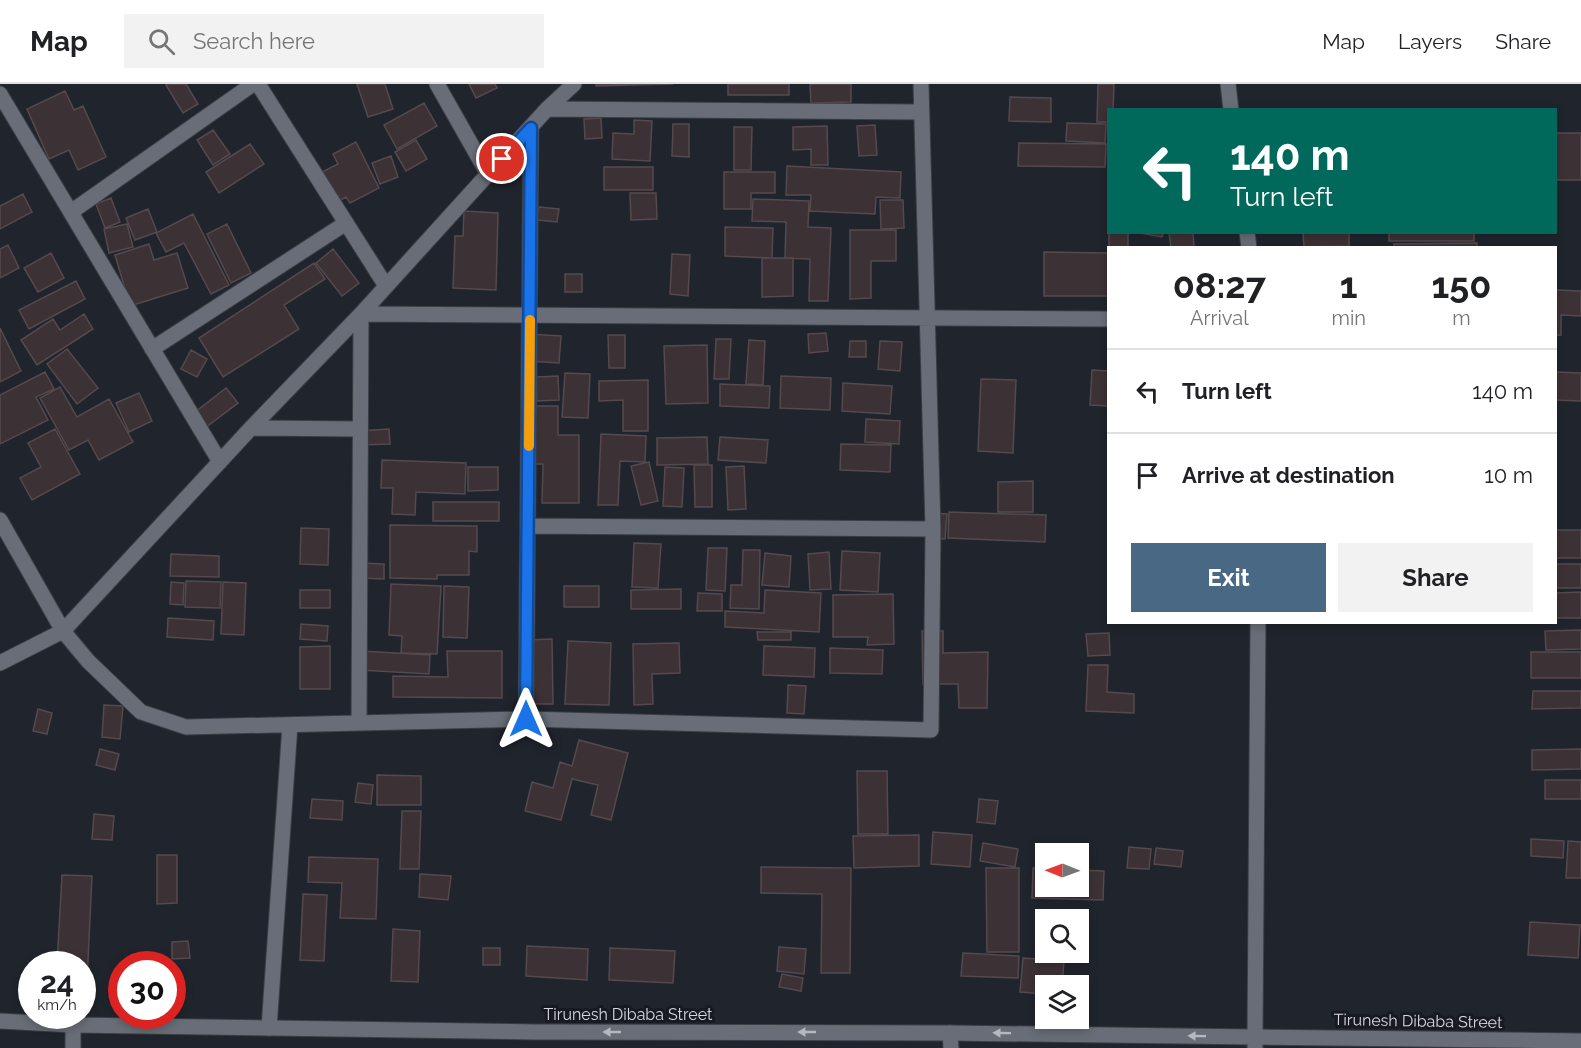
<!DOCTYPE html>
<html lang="en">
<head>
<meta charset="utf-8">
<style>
	:root { --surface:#fff; --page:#f2f2f2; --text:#202124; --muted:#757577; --line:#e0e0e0; --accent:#486883 }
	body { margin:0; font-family:Raleway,sans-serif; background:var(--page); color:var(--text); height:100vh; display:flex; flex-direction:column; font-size:22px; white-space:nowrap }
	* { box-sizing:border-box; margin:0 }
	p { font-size:20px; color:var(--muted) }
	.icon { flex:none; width:33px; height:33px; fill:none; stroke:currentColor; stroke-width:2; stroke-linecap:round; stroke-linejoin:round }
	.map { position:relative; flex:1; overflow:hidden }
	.side { position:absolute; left:1107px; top:162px; width:450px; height:378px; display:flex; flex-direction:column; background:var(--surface); border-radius:0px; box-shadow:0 3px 9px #0003 }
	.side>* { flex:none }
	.top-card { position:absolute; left:1107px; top:24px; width:450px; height:126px; border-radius:0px; box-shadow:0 3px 9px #0003; background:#00695c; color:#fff; overflow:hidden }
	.needle { width:39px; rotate:271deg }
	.tools { position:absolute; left:1035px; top:759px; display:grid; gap:12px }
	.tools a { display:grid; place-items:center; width:54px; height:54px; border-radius:0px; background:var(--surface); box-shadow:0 3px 9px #0003; font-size:30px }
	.speed { position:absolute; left:18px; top:867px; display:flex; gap:12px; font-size:30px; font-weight:700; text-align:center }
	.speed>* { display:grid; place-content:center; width:78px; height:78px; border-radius:50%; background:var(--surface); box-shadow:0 3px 9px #0003; line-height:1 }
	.speed small { font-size:15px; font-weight:400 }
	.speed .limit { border:9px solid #d22; background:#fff; color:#111 }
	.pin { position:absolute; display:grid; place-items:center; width:51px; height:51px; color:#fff; margin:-26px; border:3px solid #fff; border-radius:50%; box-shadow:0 2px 6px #0007 }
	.me { position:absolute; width:66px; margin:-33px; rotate:0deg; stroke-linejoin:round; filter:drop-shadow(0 0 4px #0008) }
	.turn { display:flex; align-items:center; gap:21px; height:126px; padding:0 24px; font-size:27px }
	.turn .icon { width:78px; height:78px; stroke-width:2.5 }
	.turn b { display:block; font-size:42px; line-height:51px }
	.eta { display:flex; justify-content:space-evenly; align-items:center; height:102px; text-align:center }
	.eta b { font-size:36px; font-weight:700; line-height:42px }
	.action { display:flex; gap:12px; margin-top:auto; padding:12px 24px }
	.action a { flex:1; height:69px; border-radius:0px; background:var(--accent); color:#fff; font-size:24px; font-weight:700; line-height:69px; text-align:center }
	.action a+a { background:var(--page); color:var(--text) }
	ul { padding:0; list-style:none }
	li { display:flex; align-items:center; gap:18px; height:84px; padding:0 24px; border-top:2px solid var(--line) }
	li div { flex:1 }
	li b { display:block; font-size:22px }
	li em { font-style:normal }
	header { display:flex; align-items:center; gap:36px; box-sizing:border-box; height:84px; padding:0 30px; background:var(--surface); border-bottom:2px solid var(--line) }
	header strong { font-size:28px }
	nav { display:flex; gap:33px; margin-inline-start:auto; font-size:21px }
	.search { width:420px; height:54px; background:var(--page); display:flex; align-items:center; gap:15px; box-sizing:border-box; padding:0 21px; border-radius:0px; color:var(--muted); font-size:22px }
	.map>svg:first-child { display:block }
</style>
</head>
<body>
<header>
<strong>Map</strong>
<div class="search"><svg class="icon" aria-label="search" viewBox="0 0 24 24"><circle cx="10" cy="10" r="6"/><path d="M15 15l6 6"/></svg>Search here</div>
<nav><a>Map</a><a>Layers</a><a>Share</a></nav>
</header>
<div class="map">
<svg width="1581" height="964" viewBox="0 0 1581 964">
	<rect width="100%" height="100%" fill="#20242c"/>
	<!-- building -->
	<path fill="#3c3135" stroke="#54494d" stroke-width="1.5" d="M168,0H186L198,20L183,29L166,1Z
		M357,0H385L393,25L368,33Z
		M469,0H495L497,4L476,14Z
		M596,0H673L596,2Z
		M728,0H789V11H728Z
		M810,0H851V18L811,19Z
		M1098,0H1114L1113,26H1108V38H1097Z
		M65,7L74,26L83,22L106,73L78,86L69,66L49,75L27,25Z
		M1010,13L1051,14V38L1009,37Z
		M424,19L437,42L397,65L384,41Z
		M601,34L602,54L585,55L584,35Z
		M634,36L652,37L650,77L612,75L613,49L634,50Z
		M1067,39L1106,40L1105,59L1066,57Z
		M673,40H689V73L672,72Z
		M875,41L877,71L859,72L857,42Z
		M827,42L828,81H811V65L793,66V43Z
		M734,43H752L751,86H734Z
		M213,46L230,70L213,81L197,56Z
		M1556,49H1581V96H1556Z
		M416,56L427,75L406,87L395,68Z
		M356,58L379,104L350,119L346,113L332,121L316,91L338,80L333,70Z
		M1019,59L1106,60L1105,83L1018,82Z
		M250,60L264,80L219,109L206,88Z
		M391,72L398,93L380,100L372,79Z
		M787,82L901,88L900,114L876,113L875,130L810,127L811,111H786Z
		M604,83H653V106H604Z
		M724,88H775V109H751V125H724Z
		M630,109H656L657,135L631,136Z
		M23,110L32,128L0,145V122Z
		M111,114L120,138L105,144L96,120Z
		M753,115L809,117L808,143L831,144L828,217H809L810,175L785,174L786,138L752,137Z
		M880,116H903L904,144L881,145Z
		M539,123L559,125L557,138L537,136Z
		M148,125L157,148L135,156L126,134Z
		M464,127L498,129L496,206L453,204L455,152H463Z
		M193,130L229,201L211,210L184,159L166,168L156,149Z
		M127,140L133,163L109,169L104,145Z
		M227,140L251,189L231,199L207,150Z
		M725,143L773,144L772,174L725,172Z
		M850,146H896V177H871V214L850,215Z
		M1109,148H1128V164H1109Z
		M1135,148H1163L1162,153Z
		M1169,148H1193L1194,164H1171Z
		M1303,148H1349V162L1304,163Z
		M1389,148H1474V157H1389Z
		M1477,159V164H1394V160Z
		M149,160L154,176L177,169L188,204L130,222L115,171Z
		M8,161L19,184L0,194V165Z
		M333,165L359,199L342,212L316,179Z
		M1044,168L1108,169V212H1044Z
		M51,169L64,194L38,208L24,184Z
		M672,170L690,171L688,212L670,210Z
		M762,174H793V212L762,213Z
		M314,179L325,195L284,221L299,245L223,293L199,254Z
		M565,190H582V208H565Z
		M76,197L85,215L29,245L19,226Z
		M1556,206L1581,207V232L1561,231V251H1556Z
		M84,230L93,245L37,281L21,256L53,235L60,246Z
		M0,244L21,287L0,298Z
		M826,249L828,267L809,269L808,250Z
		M528,250L561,252L559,279L527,277Z
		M608,251H625V284H609Z
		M716,255H731L729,295H714Z
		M749,256L765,257L763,301L746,300Z
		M850,257H866V273H849Z
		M880,257L902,258L900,287L878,285Z
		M707,261L708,319L666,320L664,262Z
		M67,265L98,304L77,320L47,280Z
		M191,266L207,275L197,293L181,285Z
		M1092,286L1108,287V322L1090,321Z
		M45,288L54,305L36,313L48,336L0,360V311Z
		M1556,288L1581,289V317L1556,316Z
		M565,289L590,290L588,334L562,333Z
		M558,292L559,316L537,317L536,293Z
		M781,292L831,294L830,326L780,324Z
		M981,295L1016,296L1013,369L978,367Z
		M648,296V347H623V316L599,317V297Z
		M843,299L892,302L890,330L842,327Z
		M720,300L770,302L769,324L720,322Z
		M60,303L77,333L109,315L133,358L99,376L88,356L69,366L40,314Z
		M226,304L238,319L205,344L194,329Z
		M139,309L152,337L129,348L116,319Z
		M530,322H558V351H579V419H542L543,380H530Z
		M866,335L900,337L899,360L865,358Z
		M55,345L80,390L32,416L20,394L41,383L28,359Z
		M389,345L390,360L359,361L358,347Z
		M601,350L646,352L645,378L620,377L618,421H598Z
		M707,353L708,380L657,381V354Z
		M720,353L768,356L766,379L718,376Z
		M841,360L891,361L890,388L840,386Z
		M382,376L466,379L465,410L416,408L415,431L392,430L393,404H381Z
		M649,378L658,417L641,421L631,382Z
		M694,381H712V423H695Z
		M744,382L746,425L728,426L726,383Z
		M468,383H498V406L468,407Z
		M665,383L684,384L682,423L663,422Z
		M1033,397V428H998V398Z
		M433,418H499V437H433Z
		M949,428L1046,431L1045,458L948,454Z
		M933,429L947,430L945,455L932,454Z
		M390,441L477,442V468L469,467V491H437V495L390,494Z
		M301,444L329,445L328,481L300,480Z
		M1556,446H1581V474H1556Z
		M634,459L661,460L658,504L632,503Z
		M708,464H727L725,507L706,506Z
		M743,466H760L759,525L730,524L731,501H742Z
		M842,467L880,469L878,508L840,506Z
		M829,468L831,505L810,506L808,470Z
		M765,469L791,472L789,503L762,501Z
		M171,470L219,472V493L170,492Z
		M360,479L384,480V495L360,494Z
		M1556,480H1581V504H1556Z
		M186,497L221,498L220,524L185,523Z
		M171,498L184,499L183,521L170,520Z
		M223,498L246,499L244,551L221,550Z
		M391,500L441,502L437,570L401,569L402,552L389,551Z
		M444,502L469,503L467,554L443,553Z
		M564,502H599V523H564Z
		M681,505V525H631V506Z
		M300,506H330V524H300Z
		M765,506L821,509L819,548L725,543V527L764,529Z
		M1581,508V534H1556V509Z
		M698,509L722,510V527H697Z
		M893,510L894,560L867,561L868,553H833V511Z
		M168,534L214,537L213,556L167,553Z
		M301,540L328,542L327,557L300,555Z
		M1581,546V565L1546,566L1545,547Z
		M922,547H943V569L988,568L987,624H959L958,600H923Z
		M757,548H791V556H758Z
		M1109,549L1110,571L1088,572L1086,550Z
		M552,555L553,620H528L527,556Z
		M568,557L611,559L609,621L565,620Z
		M679,559L680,589L652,590L653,620L634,621L633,560Z
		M330,562V605H300V563Z
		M764,562L815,564L814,593L763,591Z
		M830,564L883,566L882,590L830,589Z
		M361,567L430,571L429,590L360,586Z
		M447,567H502V614L393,613V592L448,593Z
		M1531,568H1581V594H1531Z
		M1088,581H1108L1107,608L1134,610V629L1086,627Z
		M788,601L806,602L804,630L787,629Z
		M1533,607H1581V624L1532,625Z
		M104,621L123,622L120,655L102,653Z
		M38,625L52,629L47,650L33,647Z
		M579,656L628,669L611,736L591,731L598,701L572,695L561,736L525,727L532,698L553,704L560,678L572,682Z
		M100,665L119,670L115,686L96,681Z
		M1581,665V685L1532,686V666Z
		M857,687H887L888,750H858Z
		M377,691L421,692V721H377Z
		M1545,696H1581V715H1545Z
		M358,699L373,701L371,720L355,718Z
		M312,715L343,717L342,736L310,734Z
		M979,715L998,717L995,740L977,738Z
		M402,727H421L419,785H400Z
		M94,730L114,732L112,756L92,755Z
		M933,748L972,751L970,783L931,780Z
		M919,751V782L854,784L853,752Z
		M1531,755L1564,757L1563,774L1531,772Z
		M1568,757L1581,758V794H1566Z
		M983,759L1018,765L1015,783L980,777Z
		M1129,763L1151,765L1149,785L1127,784Z
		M1156,764L1183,767L1181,783L1154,780Z
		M157,771H177V819L157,820Z
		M309,773L378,775L376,835L340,834L342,799L308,798Z
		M761,783L851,784L850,889H821L822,810L761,809Z
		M986,784H1019V868H987Z
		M1033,784L1046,785V802H1078V786L1104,787L1103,816L1032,814Z
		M420,790L451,792L448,816L419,813Z
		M62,791L92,792L87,898L82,897V880H57Z
		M303,810L327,811L324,877L300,876Z
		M1530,838L1580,841L1578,874L1528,871Z
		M393,845L420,847L418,898L391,897Z
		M188,857L190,874L172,875V858Z
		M527,862L588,865L587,896L526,892Z
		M779,863L806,865L804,890L777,887Z
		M483,864H500V881H483Z
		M610,864L675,867L673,899L609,896Z
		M963,869L1019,872L1018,894L961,892Z
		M1023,874L1064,877L1062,902H1046V910L1020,908Z
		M782,890L803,894L801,907L779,903Z"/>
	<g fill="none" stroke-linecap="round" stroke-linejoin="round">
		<!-- minor casing -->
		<g stroke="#3b3e44" stroke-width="17">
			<path id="minor" d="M258,0L386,202
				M437,0L488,90
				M1228,0L1231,26
				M0,10L220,378
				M547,25L921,28
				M71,128L253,0
				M1247,148L1249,164
				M152,265L346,139
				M251,344L360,345
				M0,436L63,547L88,577L141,628L186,643L526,635L931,646L933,445L921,0
				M528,442L933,445
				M0,579L63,547L251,344L361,230L547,25L574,0
				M526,635L531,44
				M359,639L361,230L1108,235
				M73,941V964
				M269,944L290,641
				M950,949L951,964
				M1255,953L1258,538"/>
		</g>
		<!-- tertiary casing -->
		<g stroke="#3b3e44" stroke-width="17">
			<path id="tertiary" d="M1255,953L1581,957"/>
		</g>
		<!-- secondary casing -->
		<g stroke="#3b3e44" stroke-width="17">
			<path id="secondary" d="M0,937L73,941L535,948L950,949L1255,953V964"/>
		</g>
		<!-- minor -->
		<use href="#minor" stroke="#686d77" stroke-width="15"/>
		<!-- tertiary -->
		<use href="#tertiary" stroke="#686d77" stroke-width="15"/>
		<!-- secondary -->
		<use href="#secondary" stroke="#686d77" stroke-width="15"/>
	</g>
	<!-- one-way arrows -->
	<defs><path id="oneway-solid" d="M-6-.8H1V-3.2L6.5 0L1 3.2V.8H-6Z" transform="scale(1.5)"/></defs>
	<g fill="#b5b8bf">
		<use href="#oneway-solid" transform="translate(612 948) rotate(-180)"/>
		<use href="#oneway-solid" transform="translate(807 948) rotate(-180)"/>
		<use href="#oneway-solid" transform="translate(1002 949) rotate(-179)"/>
		<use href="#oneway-solid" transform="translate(1197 952) rotate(-179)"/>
	</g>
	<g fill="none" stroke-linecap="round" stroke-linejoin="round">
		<!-- route casing -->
		<g stroke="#114b97" stroke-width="15">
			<path id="route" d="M502,75L531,44L526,635"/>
		</g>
		<!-- route -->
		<use href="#route" stroke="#1a73e8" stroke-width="10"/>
		<!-- slow -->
		<path stroke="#f59e0b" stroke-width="10" d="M529,362L530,236"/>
	</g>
	<g text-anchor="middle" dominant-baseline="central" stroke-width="6" stroke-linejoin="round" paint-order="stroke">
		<!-- street labels -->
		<g font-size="16" fill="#d6d8de" stroke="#171a22">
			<text x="628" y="930">Tirunesh Dibaba Street</text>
			<text transform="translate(1418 937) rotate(1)">Tirunesh Dibaba Street</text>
		</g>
	</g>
</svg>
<div class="tools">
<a><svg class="needle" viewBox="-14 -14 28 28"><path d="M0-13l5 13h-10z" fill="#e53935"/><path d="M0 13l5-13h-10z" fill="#757577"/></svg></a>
<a><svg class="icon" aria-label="search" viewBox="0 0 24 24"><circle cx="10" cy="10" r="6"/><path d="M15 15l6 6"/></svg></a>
<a><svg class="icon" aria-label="layers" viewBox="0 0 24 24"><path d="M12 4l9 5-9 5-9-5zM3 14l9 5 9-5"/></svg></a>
</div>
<div class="speed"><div>24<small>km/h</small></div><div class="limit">30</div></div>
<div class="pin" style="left:502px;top:75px;background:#d93025"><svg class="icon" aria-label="arrive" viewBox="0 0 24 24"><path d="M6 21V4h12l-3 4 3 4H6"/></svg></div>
<svg class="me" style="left:526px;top:635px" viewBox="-20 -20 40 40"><path d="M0-17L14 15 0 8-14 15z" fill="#1a73e8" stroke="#fff" stroke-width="4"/></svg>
<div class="top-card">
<div class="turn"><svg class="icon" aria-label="left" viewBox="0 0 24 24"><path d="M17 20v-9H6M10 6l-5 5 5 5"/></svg><div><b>140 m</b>Turn left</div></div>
</div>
<section class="side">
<div class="eta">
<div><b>08:27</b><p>Arrival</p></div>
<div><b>1</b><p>min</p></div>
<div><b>150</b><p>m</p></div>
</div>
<ul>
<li><svg class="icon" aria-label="left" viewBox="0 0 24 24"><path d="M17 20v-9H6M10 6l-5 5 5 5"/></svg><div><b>Turn left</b></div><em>140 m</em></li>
<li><svg class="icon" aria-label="arrive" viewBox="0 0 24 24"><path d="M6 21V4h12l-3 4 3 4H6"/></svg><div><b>Arrive at destination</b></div><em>10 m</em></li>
</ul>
<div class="action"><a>Exit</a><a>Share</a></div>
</section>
</div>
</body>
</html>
